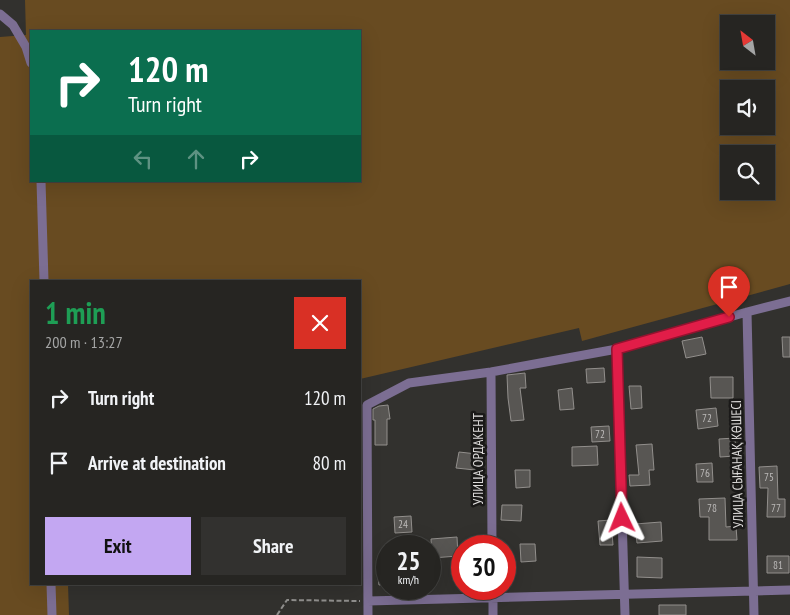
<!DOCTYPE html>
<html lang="en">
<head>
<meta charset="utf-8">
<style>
	:root { --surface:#262522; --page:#32312f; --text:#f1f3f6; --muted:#a4a5a5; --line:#424240; --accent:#c3a7f2 }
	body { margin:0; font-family:"PT Sans Narrow",sans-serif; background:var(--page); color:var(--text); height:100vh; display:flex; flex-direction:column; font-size:19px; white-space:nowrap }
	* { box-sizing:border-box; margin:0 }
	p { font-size:16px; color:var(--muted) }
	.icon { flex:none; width:28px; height:28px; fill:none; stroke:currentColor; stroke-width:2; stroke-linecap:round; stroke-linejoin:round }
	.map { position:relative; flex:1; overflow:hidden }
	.drawer { position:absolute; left:30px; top:280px; width:331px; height:305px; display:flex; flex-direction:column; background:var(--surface); border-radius:0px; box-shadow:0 5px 20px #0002,0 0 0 1px var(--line) }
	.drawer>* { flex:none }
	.hud { position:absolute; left:30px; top:30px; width:331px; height:152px; border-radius:0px; box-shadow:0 5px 20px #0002,0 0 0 1px var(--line); background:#0b6e4f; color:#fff; overflow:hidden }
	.needle { width:32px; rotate:329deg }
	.buttons { position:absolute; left:720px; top:15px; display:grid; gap:10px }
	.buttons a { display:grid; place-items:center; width:55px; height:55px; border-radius:0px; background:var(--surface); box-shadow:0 5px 20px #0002,0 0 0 1px var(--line); font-size:25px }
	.speed { position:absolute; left:376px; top:535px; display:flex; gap:10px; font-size:25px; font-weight:700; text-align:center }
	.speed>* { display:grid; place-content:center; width:65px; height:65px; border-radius:50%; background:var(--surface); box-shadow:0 5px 20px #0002,0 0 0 1px var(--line); line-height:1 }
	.speed small { font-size:12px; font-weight:400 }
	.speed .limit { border:8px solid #d22; background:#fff; color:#111 }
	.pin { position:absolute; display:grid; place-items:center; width:42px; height:42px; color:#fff; margin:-51px -21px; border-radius:50% 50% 50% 0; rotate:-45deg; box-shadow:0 0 5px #0007 }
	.pin .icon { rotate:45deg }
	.me { position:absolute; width:55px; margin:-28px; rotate:358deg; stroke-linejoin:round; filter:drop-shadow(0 0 4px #0008) }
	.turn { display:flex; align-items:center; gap:18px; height:105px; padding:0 15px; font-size:22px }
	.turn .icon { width:65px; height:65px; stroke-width:2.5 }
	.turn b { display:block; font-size:35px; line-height:42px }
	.lanes { display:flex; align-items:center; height:48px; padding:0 15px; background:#0003; justify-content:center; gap:25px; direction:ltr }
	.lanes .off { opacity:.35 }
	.round { display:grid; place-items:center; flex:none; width:52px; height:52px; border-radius:0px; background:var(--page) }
	.headline { display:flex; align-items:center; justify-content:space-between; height:85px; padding:0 15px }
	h1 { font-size:30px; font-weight:800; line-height:38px; color:#1e9e55 }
	.button { display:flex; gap:10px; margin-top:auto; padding:10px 15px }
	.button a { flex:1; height:58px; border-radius:0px; background:var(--accent); color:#111; font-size:20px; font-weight:800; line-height:58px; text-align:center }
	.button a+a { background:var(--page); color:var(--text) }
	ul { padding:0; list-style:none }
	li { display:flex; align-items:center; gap:15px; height:65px; padding:0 15px }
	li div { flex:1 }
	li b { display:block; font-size:19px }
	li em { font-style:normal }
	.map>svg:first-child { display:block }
</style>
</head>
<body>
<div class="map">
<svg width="790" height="615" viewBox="0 0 790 615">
	<rect width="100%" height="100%" fill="#32312e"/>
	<!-- green -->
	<path fill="#684b21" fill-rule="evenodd" d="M25,0H790V284L582,341L579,328L360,379V281H31V584H68L69,615H0V37L26,35ZM729,24H766V61H729ZM31,31H360V181H31ZM729,89H766V126H729ZM729,154H766V191H729Z"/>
	<!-- building -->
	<path fill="#585653" stroke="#928f8c" d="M702,337L706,354L686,358L682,341Z
		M782,337H790V357H783Z
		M604,368L605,382L587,383L586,369Z
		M525,373L526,388H520L524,420L511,421L508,398L507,375Z
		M710,377H733V398H711Z
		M629,386H641L642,408L631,409Z
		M572,388L574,409L560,410L558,390Z
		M388,405L390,419H387V445H375V420H373V409L379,406Z
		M716,408L718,426L698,429L696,410Z
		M609,426L610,441L592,442L591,427Z
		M735,438L736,456L720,457L719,439Z
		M652,444L654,470H649L650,485L630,486L629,475H639L636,445Z
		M597,446L598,465L572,466V447Z
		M459,452L477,454L475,470L456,468Z
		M712,463L713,482H697L696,464Z
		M777,466L778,499H785V517H767L768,488H760L759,467Z
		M515,470H530V487L516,488Z
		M725,498L726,527L736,526L737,540H709V517H700L699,499Z
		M502,505H522L521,521L501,520Z
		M411,516L412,532L395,533L394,517Z
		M611,520L613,545H600L598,521Z
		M661,522L662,541L637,543L635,524Z
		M457,537L458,556L432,558L431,539Z
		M520,544H535L536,561L521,562Z
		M767,556H789V573H767Z
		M637,557L662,558V578L637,577Z
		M388,568V584L379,585L377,569Z
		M659,605H686V615H659Z"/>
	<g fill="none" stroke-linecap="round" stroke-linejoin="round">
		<!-- path -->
		<path stroke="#908f8d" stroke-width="2" stroke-dasharray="5 2.5" stroke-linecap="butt" d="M277,615L287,600L360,601"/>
		<!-- street -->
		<path stroke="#7c6e93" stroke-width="9" d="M0,14L13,25L26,47L31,63
			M41,181L44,281
			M747,312L754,615
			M617,349L625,615
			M491,372L492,546
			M51,584L52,615
			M493,589V615
			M368,601L790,590
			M368,615L367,405L409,383L491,372L617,349L747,312L790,301"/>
	</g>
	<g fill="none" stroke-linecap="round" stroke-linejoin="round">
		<!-- route casing -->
		<g stroke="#92132f" stroke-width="12">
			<path id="route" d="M622,518L617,349L729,317"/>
		</g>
		<!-- route -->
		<use href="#route" stroke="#e11d48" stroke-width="9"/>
	</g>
	<g text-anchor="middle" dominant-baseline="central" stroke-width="5" stroke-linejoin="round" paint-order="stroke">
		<!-- number labels -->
		<g font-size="11" fill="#bcbab9">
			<text x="707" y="418">72</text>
			<text x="600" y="434">72</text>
			<text x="705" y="473">76</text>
			<text x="769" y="477">75</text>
			<text x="712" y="508">78</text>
			<text x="776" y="508">77</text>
			<text x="403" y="524">24</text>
			<text x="778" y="565">81</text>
		</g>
		<!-- street labels -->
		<g font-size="14" fill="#dedcdb" stroke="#1a1918">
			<text transform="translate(478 459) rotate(-90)">УЛИЦА ОРДАКЕНТ</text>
			<text transform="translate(737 464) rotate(-91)">УЛИЦА СЫҒАНАҚ КӨШЕСІ</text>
		</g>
	</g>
</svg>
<div class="buttons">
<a><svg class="needle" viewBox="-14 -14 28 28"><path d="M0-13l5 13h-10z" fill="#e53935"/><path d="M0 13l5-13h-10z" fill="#a4a5a5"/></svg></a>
<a><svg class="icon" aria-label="sound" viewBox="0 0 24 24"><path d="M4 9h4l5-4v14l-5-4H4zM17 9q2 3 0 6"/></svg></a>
<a><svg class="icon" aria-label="search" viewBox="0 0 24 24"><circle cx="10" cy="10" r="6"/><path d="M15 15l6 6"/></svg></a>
</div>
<div class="speed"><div>25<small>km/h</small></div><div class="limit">30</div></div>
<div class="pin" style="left:729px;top:317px;background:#d93025"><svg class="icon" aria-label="arrive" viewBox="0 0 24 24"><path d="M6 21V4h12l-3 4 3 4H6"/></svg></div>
<svg class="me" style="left:622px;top:518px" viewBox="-20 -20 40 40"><path d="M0-17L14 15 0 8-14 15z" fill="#e11d48" stroke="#fff" stroke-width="4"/></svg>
<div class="hud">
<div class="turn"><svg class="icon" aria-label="right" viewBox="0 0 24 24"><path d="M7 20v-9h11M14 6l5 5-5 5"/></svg><div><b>120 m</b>Turn right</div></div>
<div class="lanes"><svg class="icon off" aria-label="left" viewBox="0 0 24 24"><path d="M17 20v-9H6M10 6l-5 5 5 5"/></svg><svg class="icon off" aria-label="ahead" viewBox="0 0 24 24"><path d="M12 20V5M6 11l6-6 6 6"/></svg><svg class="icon" aria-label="right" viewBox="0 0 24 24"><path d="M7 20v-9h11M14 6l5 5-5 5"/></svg></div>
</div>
<section class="drawer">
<div class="headline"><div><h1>1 min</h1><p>200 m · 13:27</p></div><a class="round" style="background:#d93025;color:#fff"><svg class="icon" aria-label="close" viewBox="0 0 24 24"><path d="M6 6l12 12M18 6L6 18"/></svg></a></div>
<ul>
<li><svg class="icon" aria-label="right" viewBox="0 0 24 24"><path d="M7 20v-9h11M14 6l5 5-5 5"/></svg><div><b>Turn right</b></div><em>120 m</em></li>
<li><svg class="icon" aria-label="arrive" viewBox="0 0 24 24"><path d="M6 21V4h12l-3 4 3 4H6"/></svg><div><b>Arrive at destination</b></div><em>80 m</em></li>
</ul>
<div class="button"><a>Exit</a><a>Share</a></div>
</section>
</div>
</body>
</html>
